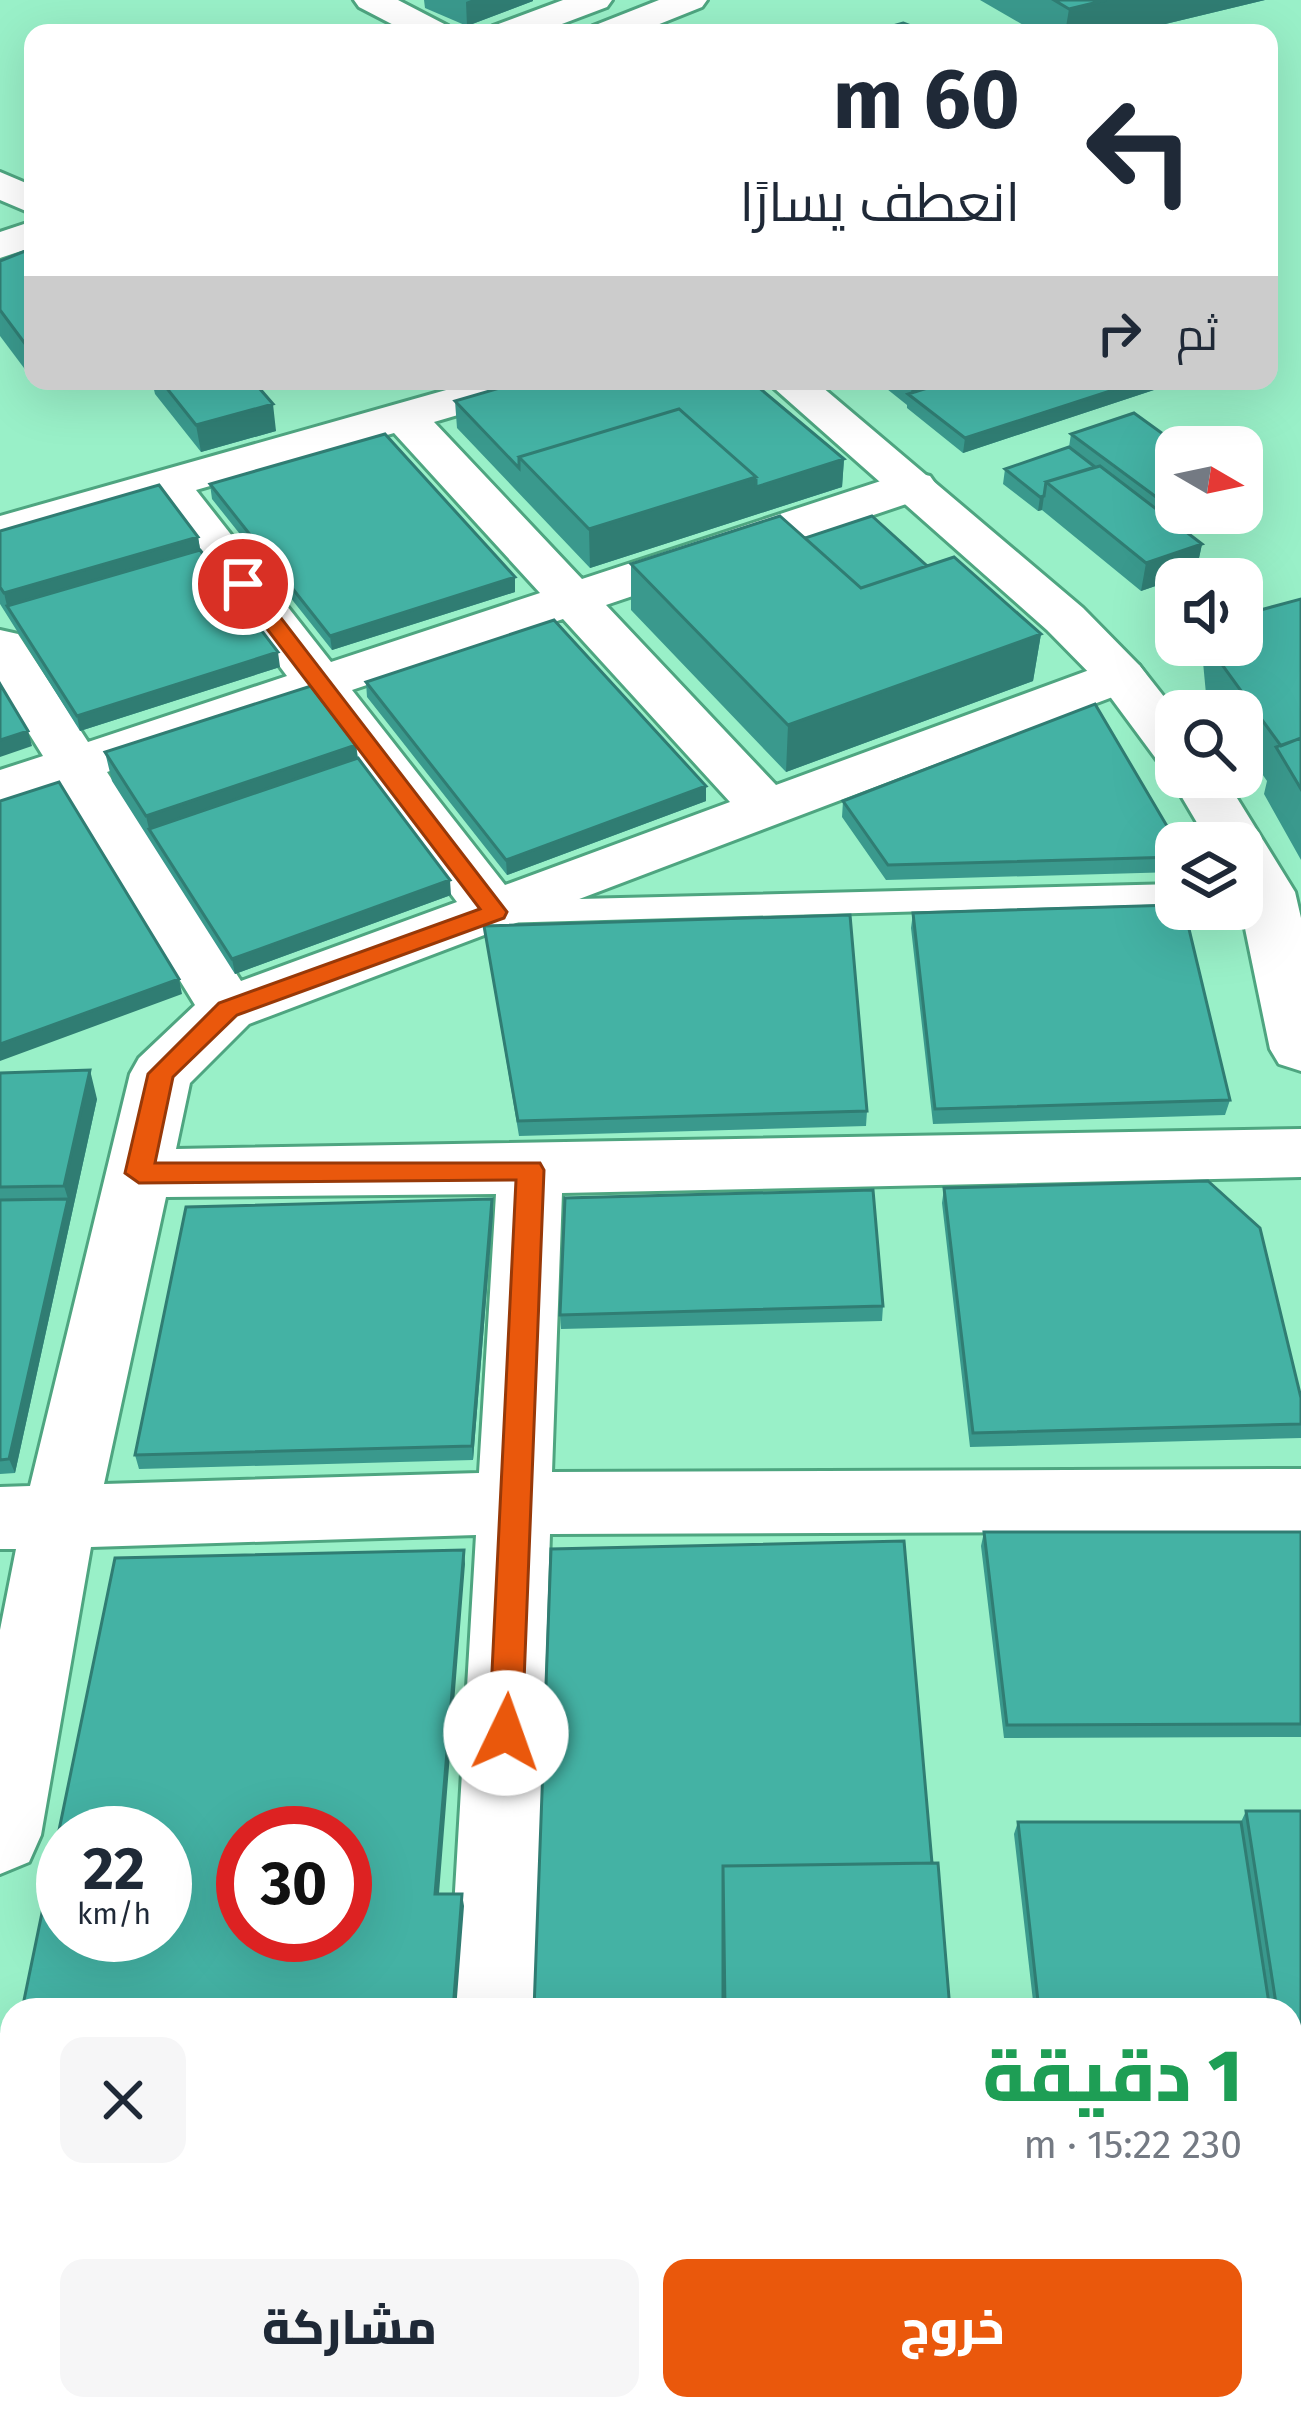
<!DOCTYPE html>
<html lang="ar">
<head>
<meta charset="utf-8">
<style>
	:root { --surface:#fff; --page:#f6f6f7; --text:#1f2937; --muted:#747a83; --accent:#ea580c }
	body { margin:0; font-family:"Fira Sans",Cairo,sans-serif; background:var(--page); color:var(--text); direction:rtl; height:100vh; display:flex; flex-direction:column; font-size:45px; white-space:nowrap }
	* { box-sizing:border-box; margin:0 }
	p { font-size:39px; color:var(--muted) }
	.icon { flex:none; width:66px; height:66px; fill:none; stroke:currentColor; stroke-width:2; stroke-linecap:round; stroke-linejoin:round }
	.map { position:relative; flex:1; overflow:hidden; direction:ltr }
	.panel { position:absolute; left:0px; top:1998px; width:1302px; height:423px; display:flex; flex-direction:column; background:var(--surface); border-radius:36px 36px 0 0; box-shadow:0 12px 48px #0002; direction:rtl }
	.panel>* { flex:none }
	.top-card { position:absolute; left:24px; top:24px; width:1254px; height:366px; border-radius:24px; box-shadow:0 12px 48px #0002; direction:rtl; background:#fff; color:var(--text); overflow:hidden }
	.needle { width:78px; rotate:99deg }
	.buttons { position:absolute; left:1155px; top:426px; display:grid; gap:24px }
	.buttons a { display:grid; place-items:center; width:108px; height:108px; border-radius:24px; background:var(--surface); box-shadow:0 12px 48px #0002; font-size:60px }
	.speed { position:absolute; left:36px; top:1806px; display:flex; gap:24px; font-size:60px; font-weight:700; text-align:center }
	.speed>* { display:grid; place-content:center; width:156px; height:156px; border-radius:50%; background:var(--surface); box-shadow:0 12px 48px #0002; line-height:1 }
	.speed small { font-size:30px; font-weight:400 }
	.speed .limit { border:18px solid #d22; background:#fff; color:#111 }
	.pin { position:absolute; display:grid; place-items:center; width:102px; height:102px; color:#fff; margin:-51px; border:6px solid #fff; border-radius:50%; box-shadow:0 3px 12px #0007 }
	.me { position:absolute; width:132px; margin:-66px; rotate:3deg; stroke-linejoin:round; filter:drop-shadow(0 0 9px #0008) }
	.turn { display:flex; align-items:center; gap:42px; height:252px; padding:0 60px; font-size:54px }
	.turn .icon { width:156px; height:156px; stroke-width:2.5 }
	.turn b { display:block; font-size:84px; line-height:102px }
	.then { display:flex; align-items:center; height:114px; padding:0 60px; background:#0003; gap:24px; font-size:45px }
	.round { display:grid; place-items:center; flex:none; width:126px; height:126px; border-radius:24px; background:var(--page) }
	.overview { display:flex; align-items:center; justify-content:space-between; height:204px; padding:0 60px }
	h1 { font-size:72px; font-weight:800; line-height:90px; color:#1e9e55 }
	.cta { display:flex; gap:24px; margin-top:auto; padding:24px 60px }
	.cta a { flex:1; height:138px; border-radius:24px; background:var(--accent); color:#fff; font-size:48px; font-weight:800; line-height:138px; text-align:center }
	.cta a+a { background:var(--page); color:var(--text) }
	.map>svg:first-child { display:block }
</style>
</head>
<body>
<div class="map">
<svg width="1301" height="2420" viewBox="0 0 1301 2420">
	<rect width="100%" height="100%" fill="#99f0c8"/>
	<g fill="none" stroke-linecap="round" stroke-linejoin="round">
		<!-- service casing -->
		<g stroke="#4ea580" stroke-width="6">
			<path id="service" d="M1176,884V904L502,923L491,919L486,912L491,905L502,901Z"/>
		</g>
		<!-- minor casing -->
		<g stroke="#4ea580" stroke-width="6">
			<path id="minor" d="M354,0H398L448,26L454,33H409L359,7Z
				M0,172L33,186V214L0,200Z
				M478,381H549L543,390L434,422L582,579L896,476L913,472L930,476L937,486L930,496L606,605L776,785L1103,665L1121,660L1139,665L1147,676L1139,687L249,1024L190,1083L176,1149L1301,1129V1177L562,1193L552,1472L1301,1469V1531L550,1534L534,2010H448L476,1535L91,1547L41,1835L29,1862L0,1874V1630L16,1549H0V1487L30,1486L130,1074L139,1058L195,1005L61,787L0,806V770L43,756L0,687V630L18,634L88,742L287,676L156,501L0,545V516ZM394,433L540,593L331,662L196,490ZM563,619L730,802L505,885L352,690ZM308,704L457,902L241,981L107,772ZM496,1194L479,1473L104,1484L166,1197Z
				M1290,2092H1301V2182H1290Z
				M0,2130H12V2222H0Z
				M420,2409H518V2420H420Z"/>
		</g>
		<!-- tertiary casing -->
		<g stroke="#4ea580" stroke-width="6">
			<path id="tertiary" d="M766,381H815L1083,608L1139,665L1176,712V765L1157,760L1103,687L1047,630Z
				M1176,767V777H1224L1295,892L1301,918V1071L1279,1064L1270,1049L1241,909L1242,843H1209L1170,777Z"/>
		</g>
		<!-- secondary casing -->
		<g stroke="#4ea580" stroke-width="6">
			<path id="secondary" d="M563,0H612L607,7L538,33H487L493,26Z
				M659,0H707L702,7L637,33H587L593,26Z
				M33,221V247L0,258V232Z"/>
		</g>
		<!-- service -->
		<use href="#service" fill="#fff" fill-rule="evenodd"/>
		<!-- minor -->
		<use href="#minor" fill="#fff" fill-rule="evenodd"/>
		<!-- tertiary -->
		<use href="#tertiary" fill="#fff" fill-rule="evenodd"/>
		<!-- secondary -->
		<use href="#secondary" fill="#fff" fill-rule="evenodd"/>
	</g>
	<!-- wall -->
	<path fill="#3a998d" d="M424,0H533V1L467,26L425,8Z
		M980,0H1265L1128,33H1037Z
		M33,248V380L0,336V261Z
		M152,381H253L276,431L201,452L155,394Z
		M877,381H1167L1166,386L963,453L907,408V405Z
		M455,401L844,459L842,487L590,568L457,428Z
		M1134,413L1176,513H1219L1179,527L1202,544L1196,572L1141,591L1042,510L1038,511L1003,484L1005,469L1069,447L1071,434Z
		M210,484L515,592L332,650L212,499Z
		M0,531L198,537L200,550L280,667L80,731L0,604Z
		M805,538L927,566L1041,634L1033,681L786,772L631,610V564Z
		M1301,599V860L1264,794L1267,781L1242,745V711H1218L1206,694L1203,662L1207,645H1242Z
		M366,682L706,786V801L507,875L367,697Z
		M356,745L358,758L451,895L235,974L112,781L105,752Z
		M843,801L1176,843V872L886,880L842,817Z
		M913,913L1230,1100L1225,1115L933,1124L911,928Z
		M484,926L867,1111L866,1126L519,1136Z
		M0,1073L97,1099L15,1473L0,1474Z
		M944,1188L1301,1398V1438L970,1447L942,1203Z
		M492,1199L493,1214L473,1460L139,1469L135,1455Z
		M883,1306L882,1321L561,1329L560,1315Z
		M984,1532H1301V1737L1004,1738L981,1546Z
		M1246,1811H1301V2078H1290V2010H1034L1014,1834L1018,1822H1241Z
		M12,2061V2121H9L2,2111Z"/>
	<!-- shaded-wall -->
	<path fill="#307d73" d="M471,0H533V1L467,26L466,2Z
		M1106,0H1265L1128,33H1065L1069,9Z
		M33,343V376L26,345Z
		M420,381H453L420,390Z
		M912,381H994L911,396Z
		M1141,381H1167L1166,386L963,453L965,438Z
		M273,404L276,431L201,452L196,425Z
		M844,459L842,487L590,568L589,529L756,477Z
		M1044,496L1042,510L1038,511L1040,497Z
		M1176,502V513H1219L1162,533L1167,505Z
		M198,537L203,565L7,606L4,593Z
		M1202,544L1196,572L1141,591L1146,563Z
		M515,577V592L332,650L330,636Z
		M1041,634L1033,681L786,772L788,725Z
		M278,652L280,667L80,731L77,716Z
		M28,731L32,746L0,757V740Z
		M356,745L359,773L149,829L146,816Z
		M706,786V801L507,875L506,860Z
		M450,880L451,895L235,974L232,959Z
		M179,979L182,994L0,1061V1044Z
		M90,1070L97,1099L15,1473L9,1459L68,1199L64,1186Z
		M492,1199L493,1214L473,1460L472,1446Z
		M464,1550L465,1564L438,1906L435,1894Z
		M462,1894L464,1906L456,2010H453Z"/>
	<!-- building -->
	<path fill="#44b2a4" stroke="#307d73" stroke-width="3" fill-rule="evenodd" d="M1054,0H1106L1069,9Z
		M903,23L929,33H868Z
		M33,248V343L26,345L0,310V261Z
		M161,381H253L273,404L196,425Z
		M524,381H751L844,459L756,487V477L679,409L519,457V468L455,401Z
		M950,381H1141L965,438L908,394Z
		M679,409L756,477L589,529L519,457Z
		M1134,413L1181,447H1176V502L1167,505L1071,434Z
		M385,434L515,577L330,636L210,484Z
		M1069,447L1095,467L1046,482L1044,496L1040,497L1005,469Z
		M1100,466L1202,544L1146,563L1046,482Z
		M159,485L198,537L4,593L0,587V531Z
		M780,516L861,588L954,557L1041,634L788,725L631,564Z
		M872,516L927,566L861,588L805,538Z
		M200,550L278,652L77,716L7,606Z
		M1301,599V738L1281,746L1215,655L1214,645H1242V615Z
		M554,620L706,786L506,860L366,682Z
		M0,684L28,731L0,740Z
		M311,686L356,745L146,816L105,752Z
		M1095,704L1177,843L1176,857L888,865L843,801Z
		M1301,738V789L1276,747Z
		M358,758L450,880L232,959L149,829Z
		M59,782L179,979L0,1044V801Z
		M1174,905L1188,925L1230,1100L935,1109L913,913Z
		M850,915L867,1111L518,1121L484,926Z
		M90,1070L64,1186L0,1187V1073Z
		M1208,1181L1260,1228L1301,1398V1424L973,1433L944,1188Z
		M873,1190L883,1306L560,1315L565,1198Z
		M68,1199L9,1459L0,1460V1200Z
		M492,1199L472,1446L135,1455L186,1207Z
		M984,1532H1301V1724L1007,1725Z
		M904,1541L932,1863L723,1866V2010H534L551,1549Z
		M464,1550L435,1894H462L453,2010H22L115,1558ZM63,1833H165V1935H63ZM243,1833H345V1935H243Z
		M1246,1811H1301V2057L1290,2058V2010H1277Z
		M1018,1822H1241L1270,2010H1039Z
		M938,1863L950,2010H725L723,1866Z
		M12,2061V2110L2,2111Z
		M0,2229H12V2409H423L422,2420H0Z"/>
	<!-- route -->
	<path fill="#ea580c" stroke="#983908" stroke-width="3" d="M243,578L251,579L507,912L504,918L237,1015L173,1077L155,1163H540L544,1170L522,1733L517,1744L506,1748L494,1744L489,1733L516,1180L139,1183L125,1173L148,1074L219,1003L480,909L236,588V579Z"/>
</svg>
<div class="buttons">
<a><svg class="needle" viewBox="-14 -14 28 28"><path d="M0-13l5 13h-10z" fill="#e53935"/><path d="M0 13l5-13h-10z" fill="#747a83"/></svg></a>
<a><svg class="icon" aria-label="sound" viewBox="0 0 24 24"><path d="M4 9h4l5-4v14l-5-4H4zM17 9q2 3 0 6"/></svg></a>
<a><svg class="icon" aria-label="search" viewBox="0 0 24 24"><circle cx="10" cy="10" r="6"/><path d="M15 15l6 6"/></svg></a>
<a><svg class="icon" aria-label="layers" viewBox="0 0 24 24"><path d="M12 4l9 5-9 5-9-5zM3 14l9 5 9-5"/></svg></a>
</div>
<div class="speed"><div>22<small>km/h</small></div><div class="limit">30</div></div>
<div class="pin" style="left:243px;top:584px;background:#d93025"><svg class="icon" aria-label="arrive" viewBox="0 0 24 24"><path d="M6 21V4h12l-3 4 3 4H6"/></svg></div>
<svg class="me" style="left:506px;top:1733px" viewBox="-20 -20 40 40"><circle r="19" fill="#fff"/><path d="M0-13L10 11 0 6-10 11z" fill="#ea580c"/></svg>
<div class="top-card">
<div class="turn"><svg class="icon" aria-label="left" viewBox="0 0 24 24"><path d="M17 20v-9H6M10 6l-5 5 5 5"/></svg><div><b>60 m</b>انعطف يسارًا</div></div>
<div class="then">ثم<svg class="icon" aria-label="right" viewBox="0 0 24 24"><path d="M7 20v-9h11M14 6l5 5-5 5"/></svg></div>
</div>
<section class="panel">
<div class="overview"><div><h1>1 دقيقة</h1><p>230 m · 15:22</p></div><a class="round"><svg class="icon" aria-label="close" viewBox="0 0 24 24"><path d="M6 6l12 12M18 6L6 18"/></svg></a></div>
<div class="cta"><a>خروج</a><a>مشاركة</a></div>
</section>
</div>
</body>
</html>
